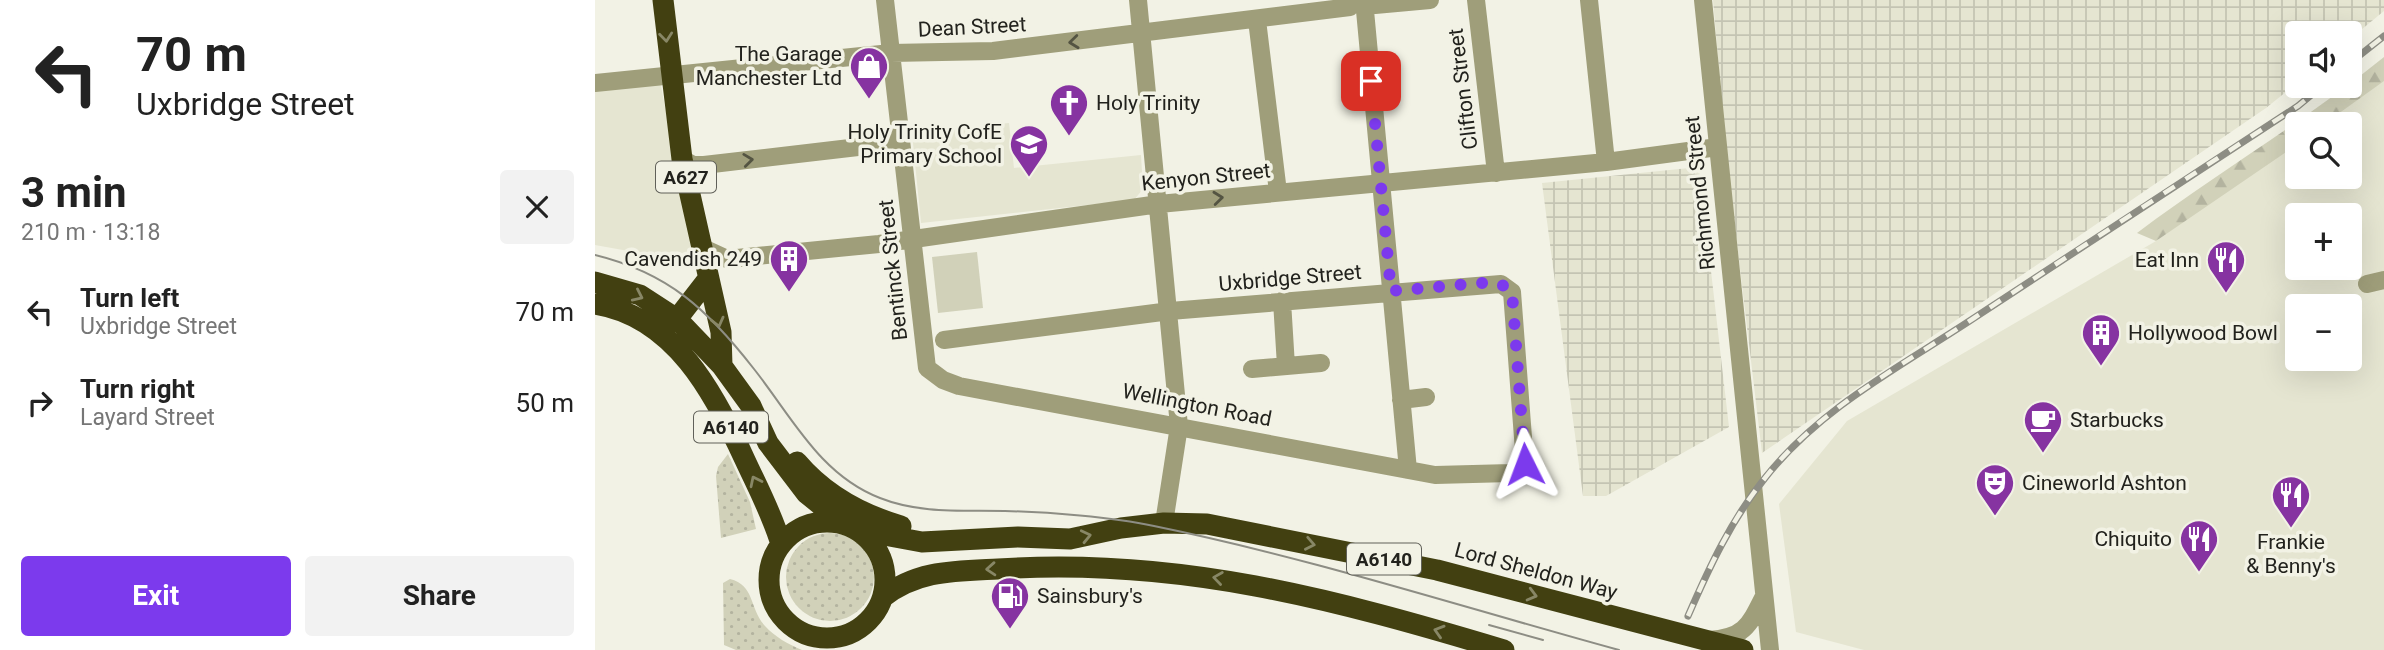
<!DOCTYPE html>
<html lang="en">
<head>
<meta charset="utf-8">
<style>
	:root { --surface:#fff; --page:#f2f2f2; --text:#222; --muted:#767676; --accent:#7c3aed }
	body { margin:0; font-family:Roboto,sans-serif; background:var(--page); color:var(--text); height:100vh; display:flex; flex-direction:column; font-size:26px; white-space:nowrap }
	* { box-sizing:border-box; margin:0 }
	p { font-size:23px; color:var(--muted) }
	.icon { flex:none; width:38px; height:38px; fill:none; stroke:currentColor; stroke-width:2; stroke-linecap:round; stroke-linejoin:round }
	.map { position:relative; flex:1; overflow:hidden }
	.drawer { display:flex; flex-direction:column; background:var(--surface); width:595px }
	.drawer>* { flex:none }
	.banner { background:#fff; color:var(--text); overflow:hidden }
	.controls { position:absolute; left:1690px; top:21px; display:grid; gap:14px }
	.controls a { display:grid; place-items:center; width:77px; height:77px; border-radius:7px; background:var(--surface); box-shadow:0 7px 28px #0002; font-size:35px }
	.pin { position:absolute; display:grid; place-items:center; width:60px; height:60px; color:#fff; margin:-30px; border-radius:14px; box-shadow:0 4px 10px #0006 }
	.me { position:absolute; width:77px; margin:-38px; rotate:357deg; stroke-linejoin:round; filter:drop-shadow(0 0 5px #0008) }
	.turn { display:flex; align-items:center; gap:24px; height:147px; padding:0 21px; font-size:32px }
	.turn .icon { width:91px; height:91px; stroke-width:2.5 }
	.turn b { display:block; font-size:49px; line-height:60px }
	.round { display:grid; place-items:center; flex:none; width:74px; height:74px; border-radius:7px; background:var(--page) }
	.head { display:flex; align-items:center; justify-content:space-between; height:119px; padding:0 21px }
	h1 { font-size:42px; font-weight:700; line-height:52px }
	.cta { display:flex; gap:14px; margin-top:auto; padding:14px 21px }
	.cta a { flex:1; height:80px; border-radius:7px; background:var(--accent); color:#fff; font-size:28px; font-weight:700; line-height:80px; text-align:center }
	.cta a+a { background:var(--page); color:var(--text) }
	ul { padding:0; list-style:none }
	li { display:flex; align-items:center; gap:21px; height:91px; padding:0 21px }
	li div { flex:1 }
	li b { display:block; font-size:26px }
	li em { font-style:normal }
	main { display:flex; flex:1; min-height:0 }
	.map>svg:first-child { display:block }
</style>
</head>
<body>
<main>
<section class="drawer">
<div class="banner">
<div class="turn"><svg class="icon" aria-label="left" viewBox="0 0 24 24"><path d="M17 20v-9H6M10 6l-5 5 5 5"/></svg><div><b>70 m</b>Uxbridge Street</div></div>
</div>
<div class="head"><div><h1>3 min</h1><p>210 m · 13:18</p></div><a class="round"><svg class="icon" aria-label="close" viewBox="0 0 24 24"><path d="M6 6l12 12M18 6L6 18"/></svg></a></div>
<ul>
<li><svg class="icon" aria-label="left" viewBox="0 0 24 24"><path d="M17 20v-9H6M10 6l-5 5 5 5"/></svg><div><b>Turn left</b><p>Uxbridge Street</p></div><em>70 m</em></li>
<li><svg class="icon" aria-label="right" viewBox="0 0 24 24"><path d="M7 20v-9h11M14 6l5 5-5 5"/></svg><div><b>Turn right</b><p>Layard Street</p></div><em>50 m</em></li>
</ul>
<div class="cta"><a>Exit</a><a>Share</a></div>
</section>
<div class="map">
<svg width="1789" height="650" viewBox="0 0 1789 650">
	<defs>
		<pattern id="industrial-grid" width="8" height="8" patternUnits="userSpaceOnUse" patternTransform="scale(1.75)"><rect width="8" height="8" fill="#e5e5d1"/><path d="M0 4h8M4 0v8" fill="none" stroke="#c4c4b3"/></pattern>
		<pattern id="grass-dots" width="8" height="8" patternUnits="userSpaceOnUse" patternTransform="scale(1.75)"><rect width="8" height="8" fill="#d1d1b9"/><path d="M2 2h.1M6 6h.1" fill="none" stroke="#b3b39f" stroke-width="1.8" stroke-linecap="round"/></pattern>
		<pattern id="forest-firs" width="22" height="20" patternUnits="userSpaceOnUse" patternTransform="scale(1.75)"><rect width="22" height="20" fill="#d1d1b9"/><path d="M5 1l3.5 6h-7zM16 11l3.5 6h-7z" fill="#b3b39f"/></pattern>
	</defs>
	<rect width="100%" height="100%" fill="#f2f2e5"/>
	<!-- built -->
	<path fill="#e5e5d1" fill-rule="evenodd" d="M1789,76V650H1269L1201,632L1184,504L1252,421L1561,241L1703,139V177H1755V124H1722ZM1703,215H1755V268H1703ZM1703,306H1755V359H1703Z
		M65,81L100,263L0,245V90Z
		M414,123L419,168L546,155L548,189L539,200L326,223L317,133Z"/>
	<!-- industrial -->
	<path fill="url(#industrial-grid)" d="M1118,0H1789V11L1755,39V33H1703V82L1671,108L1167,453L1131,151Z
		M1104,167L1134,427L1011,496H988L947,183Z"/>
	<!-- grass -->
	<path fill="url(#grass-dots)" d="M133,454L155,502L161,529L126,538L121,476L123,467Z
		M191 577a44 44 0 1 1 88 0a44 44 0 1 1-88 0Z
		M135,579C160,585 154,608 170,626C180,637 193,644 207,650H141L129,645L128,583Z"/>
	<!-- forest -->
	<path fill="url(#forest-firs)" d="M1789,57V81L1729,124H1703V144L1561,241L1542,233C1623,172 1712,120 1789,57Z"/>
	<!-- garden -->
	<path fill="#d1d1b9" d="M382,252L388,308L343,313L337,257Z"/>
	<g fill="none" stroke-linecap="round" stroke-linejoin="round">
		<!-- minor -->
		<path stroke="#9f9e7a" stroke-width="18" d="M290,0L332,368L348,380L364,386L840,475L916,473L930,464L917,292L906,284L575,311L349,340
			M543,0L584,426L569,523
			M769,0L813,470
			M881,0L901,173
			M994,0L1011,162
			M1108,0L1175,650
			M769,6L835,0
			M662,20L683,192
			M0,83L296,53L398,51L755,7
			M87,159L98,165H109L306,142
			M108,248L132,259L284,244L564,204L1011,162L1123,147
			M1772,284L1789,280
			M687,301L691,366
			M657,369L726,363
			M806,400L831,397
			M1114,640C1149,638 1154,626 1169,596"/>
		<!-- highway -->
		<path stroke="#424011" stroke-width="21" d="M68,0L87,159L126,332L127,366
			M0,282L45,295L82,319L127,366L156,406L173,443L211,493L249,524
			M0,304C79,316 120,394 150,460C163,488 177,514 186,544
			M71,325L82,319L113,279
			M202,462C230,495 265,514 306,526
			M174 580a58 58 0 1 1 116 0a58 58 0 1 1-116 0Z
			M262,530L327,542L423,537L475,539L526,528L569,523L612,524L842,570L1148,650
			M287,598C321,570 361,571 403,569C583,557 739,599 909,650"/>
		<!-- tram -->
		<path stroke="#8d8d84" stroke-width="2" d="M0,255C74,273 113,310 159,369C197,417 225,475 285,498C325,514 368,510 410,511C453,512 517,517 559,526C716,558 870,608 1024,650
			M894,625L948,640"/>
		<!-- rail casing -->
		<g stroke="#8d8d84" stroke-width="7">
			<path id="rail" d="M1755,63L1789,36
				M1093,616C1114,568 1136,520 1170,478C1226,407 1305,367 1379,318C1487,247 1595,176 1703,106L1727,86"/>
		</g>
		<!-- rail -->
		<use href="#rail" stroke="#f2f2e5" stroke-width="4.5" stroke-dasharray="13" stroke-linecap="butt"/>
	</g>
	<!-- one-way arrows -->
	<defs><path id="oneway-chevron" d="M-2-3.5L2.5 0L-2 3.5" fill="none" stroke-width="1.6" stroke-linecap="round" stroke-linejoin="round" transform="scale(1.75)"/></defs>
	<g stroke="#888766">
		<use href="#oneway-chevron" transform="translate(71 37) rotate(84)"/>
		<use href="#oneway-chevron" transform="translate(43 296) rotate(25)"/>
		<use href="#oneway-chevron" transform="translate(123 322) rotate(76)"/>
		<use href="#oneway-chevron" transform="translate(160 481) rotate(-116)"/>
		<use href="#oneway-chevron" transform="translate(491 536) rotate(-13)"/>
		<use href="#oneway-chevron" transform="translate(715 544) rotate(11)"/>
		<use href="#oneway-chevron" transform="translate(396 569) rotate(176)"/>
		<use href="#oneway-chevron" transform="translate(623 578) rotate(-172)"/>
		<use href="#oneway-chevron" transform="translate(937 595) rotate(15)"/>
		<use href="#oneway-chevron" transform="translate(844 631) rotate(-163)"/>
	</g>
	<g stroke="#545442">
		<use href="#oneway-chevron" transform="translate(479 42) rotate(174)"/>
		<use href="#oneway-chevron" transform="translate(153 160) rotate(-7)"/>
		<use href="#oneway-chevron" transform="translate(623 198) rotate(-6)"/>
	</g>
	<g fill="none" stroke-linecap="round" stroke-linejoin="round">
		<!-- route -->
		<path stroke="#7c3aed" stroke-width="12" stroke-dasharray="0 21.6" d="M776,81L796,291L897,282L906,284L917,292L930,464"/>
	</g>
	<!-- icons -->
	<defs>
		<g id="shop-pin" transform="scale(2.0125)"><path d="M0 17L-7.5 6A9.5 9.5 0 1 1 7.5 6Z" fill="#8633a1" stroke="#f2f2e5"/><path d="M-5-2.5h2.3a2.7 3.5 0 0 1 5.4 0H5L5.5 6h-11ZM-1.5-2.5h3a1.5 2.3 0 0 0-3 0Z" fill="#fff"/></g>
		<g id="church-pin" transform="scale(2.0125)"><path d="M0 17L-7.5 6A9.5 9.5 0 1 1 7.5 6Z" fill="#8633a1" stroke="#f2f2e5"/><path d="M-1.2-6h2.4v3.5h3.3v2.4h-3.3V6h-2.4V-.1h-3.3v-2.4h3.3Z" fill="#fff"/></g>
		<g id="school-pin" transform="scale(2.0125)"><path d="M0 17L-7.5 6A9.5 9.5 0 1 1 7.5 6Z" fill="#8633a1" stroke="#f2f2e5"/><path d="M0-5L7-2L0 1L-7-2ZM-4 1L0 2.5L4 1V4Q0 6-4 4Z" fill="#fff"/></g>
		<g id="building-pin" transform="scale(2.0125)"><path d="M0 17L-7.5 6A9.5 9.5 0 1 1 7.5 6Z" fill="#8633a1" stroke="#f2f2e5"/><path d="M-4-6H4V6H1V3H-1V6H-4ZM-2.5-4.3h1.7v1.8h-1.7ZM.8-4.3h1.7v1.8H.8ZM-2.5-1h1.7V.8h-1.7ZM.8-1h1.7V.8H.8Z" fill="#fff"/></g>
		<g id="restaurant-pin" transform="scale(2.0125)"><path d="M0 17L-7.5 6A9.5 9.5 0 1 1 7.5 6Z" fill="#8633a1" stroke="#f2f2e5"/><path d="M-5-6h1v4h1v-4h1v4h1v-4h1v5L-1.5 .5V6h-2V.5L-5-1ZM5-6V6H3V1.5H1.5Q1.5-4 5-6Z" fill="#fff"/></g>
		<g id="cafe-pin" transform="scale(2.0125)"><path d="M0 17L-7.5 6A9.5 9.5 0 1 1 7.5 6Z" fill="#8633a1" stroke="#f2f2e5"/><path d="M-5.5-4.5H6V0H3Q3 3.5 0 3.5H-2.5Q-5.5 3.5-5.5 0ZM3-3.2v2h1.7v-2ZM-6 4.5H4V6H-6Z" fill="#fff"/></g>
		<g id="theatre-pin" transform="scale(2.0125)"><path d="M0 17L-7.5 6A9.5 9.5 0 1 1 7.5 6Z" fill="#8633a1" stroke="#f2f2e5"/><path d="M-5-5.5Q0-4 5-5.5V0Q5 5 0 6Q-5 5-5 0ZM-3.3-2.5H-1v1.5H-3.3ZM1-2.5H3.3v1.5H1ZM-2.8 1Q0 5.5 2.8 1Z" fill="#fff"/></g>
		<g id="fuel-pin" transform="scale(2.0125)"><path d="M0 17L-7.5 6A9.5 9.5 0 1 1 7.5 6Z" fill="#8633a1" stroke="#f2f2e5"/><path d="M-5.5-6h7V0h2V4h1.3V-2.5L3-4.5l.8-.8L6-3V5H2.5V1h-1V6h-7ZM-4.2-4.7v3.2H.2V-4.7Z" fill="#fff"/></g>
	</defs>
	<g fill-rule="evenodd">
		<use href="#shop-pin" x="274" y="66"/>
		<use href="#church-pin" x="474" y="103"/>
		<use href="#school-pin" x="434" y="144"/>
		<use href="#building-pin" x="194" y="259"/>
		<use href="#restaurant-pin" x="1631" y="260"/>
		<use href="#building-pin" x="1506" y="333"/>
		<use href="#cafe-pin" x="1448" y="420"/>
		<use href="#theatre-pin" x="1400" y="483"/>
		<use href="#restaurant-pin" x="1696" y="495"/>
		<use href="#restaurant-pin" x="1604" y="539"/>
		<use href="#fuel-pin" x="415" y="596"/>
	</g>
	<g text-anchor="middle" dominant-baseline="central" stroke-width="7" stroke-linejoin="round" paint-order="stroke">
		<!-- shield labels -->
		<g fill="#f2f2e5" stroke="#606059" stroke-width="2">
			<rect x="61" y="161.5" width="60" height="31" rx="5"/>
			<rect x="99" y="411.5" width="74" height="31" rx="5"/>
			<rect x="752" y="543.5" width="74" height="31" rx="5"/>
		</g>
		<g font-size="19" font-weight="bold" fill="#22221d">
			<text x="91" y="177">A627</text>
			<text x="136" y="427">A6140</text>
			<text x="789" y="559">A6140</text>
		</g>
		<!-- street labels -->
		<g font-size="21" fill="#22221d" stroke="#f2f2e5">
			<text transform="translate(377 27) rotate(-3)">Dean Street</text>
			<text transform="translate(868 89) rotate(-97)">Clifton Street</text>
			<text transform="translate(611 177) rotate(-6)">Kenyon Street</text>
			<text transform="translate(1105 193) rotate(-96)">Richmond Street</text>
			<text transform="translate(298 270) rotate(-96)">Bentinck Street</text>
			<text transform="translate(695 278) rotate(-5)">Uxbridge Street</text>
			<text transform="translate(602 405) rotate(11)">Wellington Road</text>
			<text transform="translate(941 571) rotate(15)">Lord Sheldon Way</text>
		</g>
		<!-- poi labels -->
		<g font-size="21" fill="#22221d" stroke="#f2f2e5" text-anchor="end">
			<text x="247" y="54">The Garage<tspan x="247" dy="24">Manchester Ltd</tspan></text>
			<text x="501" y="103" text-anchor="start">Holy Trinity</text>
			<text x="407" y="132">Holy Trinity CofE<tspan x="407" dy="24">Primary School</tspan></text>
			<text x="167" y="259">Cavendish 249</text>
			<text x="1604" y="260">Eat Inn</text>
			<text x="1533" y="333" text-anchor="start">Hollywood Bowl</text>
			<text x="1475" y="420" text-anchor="start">Starbucks</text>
			<text x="1427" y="483" text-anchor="start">Cineworld Ashton</text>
			<text x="1577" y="539">Chiquito</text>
			<text x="1696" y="542" text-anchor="middle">Frankie<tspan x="1696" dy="24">&amp; Benny's</tspan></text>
			<text x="442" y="596" text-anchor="start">Sainsbury's</text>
		</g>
	</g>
</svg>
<div class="controls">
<a><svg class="icon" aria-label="sound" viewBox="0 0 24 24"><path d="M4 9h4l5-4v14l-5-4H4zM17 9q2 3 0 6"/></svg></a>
<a><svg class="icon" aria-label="search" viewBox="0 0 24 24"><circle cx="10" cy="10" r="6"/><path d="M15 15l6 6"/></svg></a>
<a>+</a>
<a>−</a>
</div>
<div class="pin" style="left:776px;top:81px;background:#d93025"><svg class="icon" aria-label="arrive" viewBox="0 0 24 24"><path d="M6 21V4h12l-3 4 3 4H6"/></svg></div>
<svg class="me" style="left:930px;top:464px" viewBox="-20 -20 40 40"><path d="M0-17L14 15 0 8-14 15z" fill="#7c3aed" stroke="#fff" stroke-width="4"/></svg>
</div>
</main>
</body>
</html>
